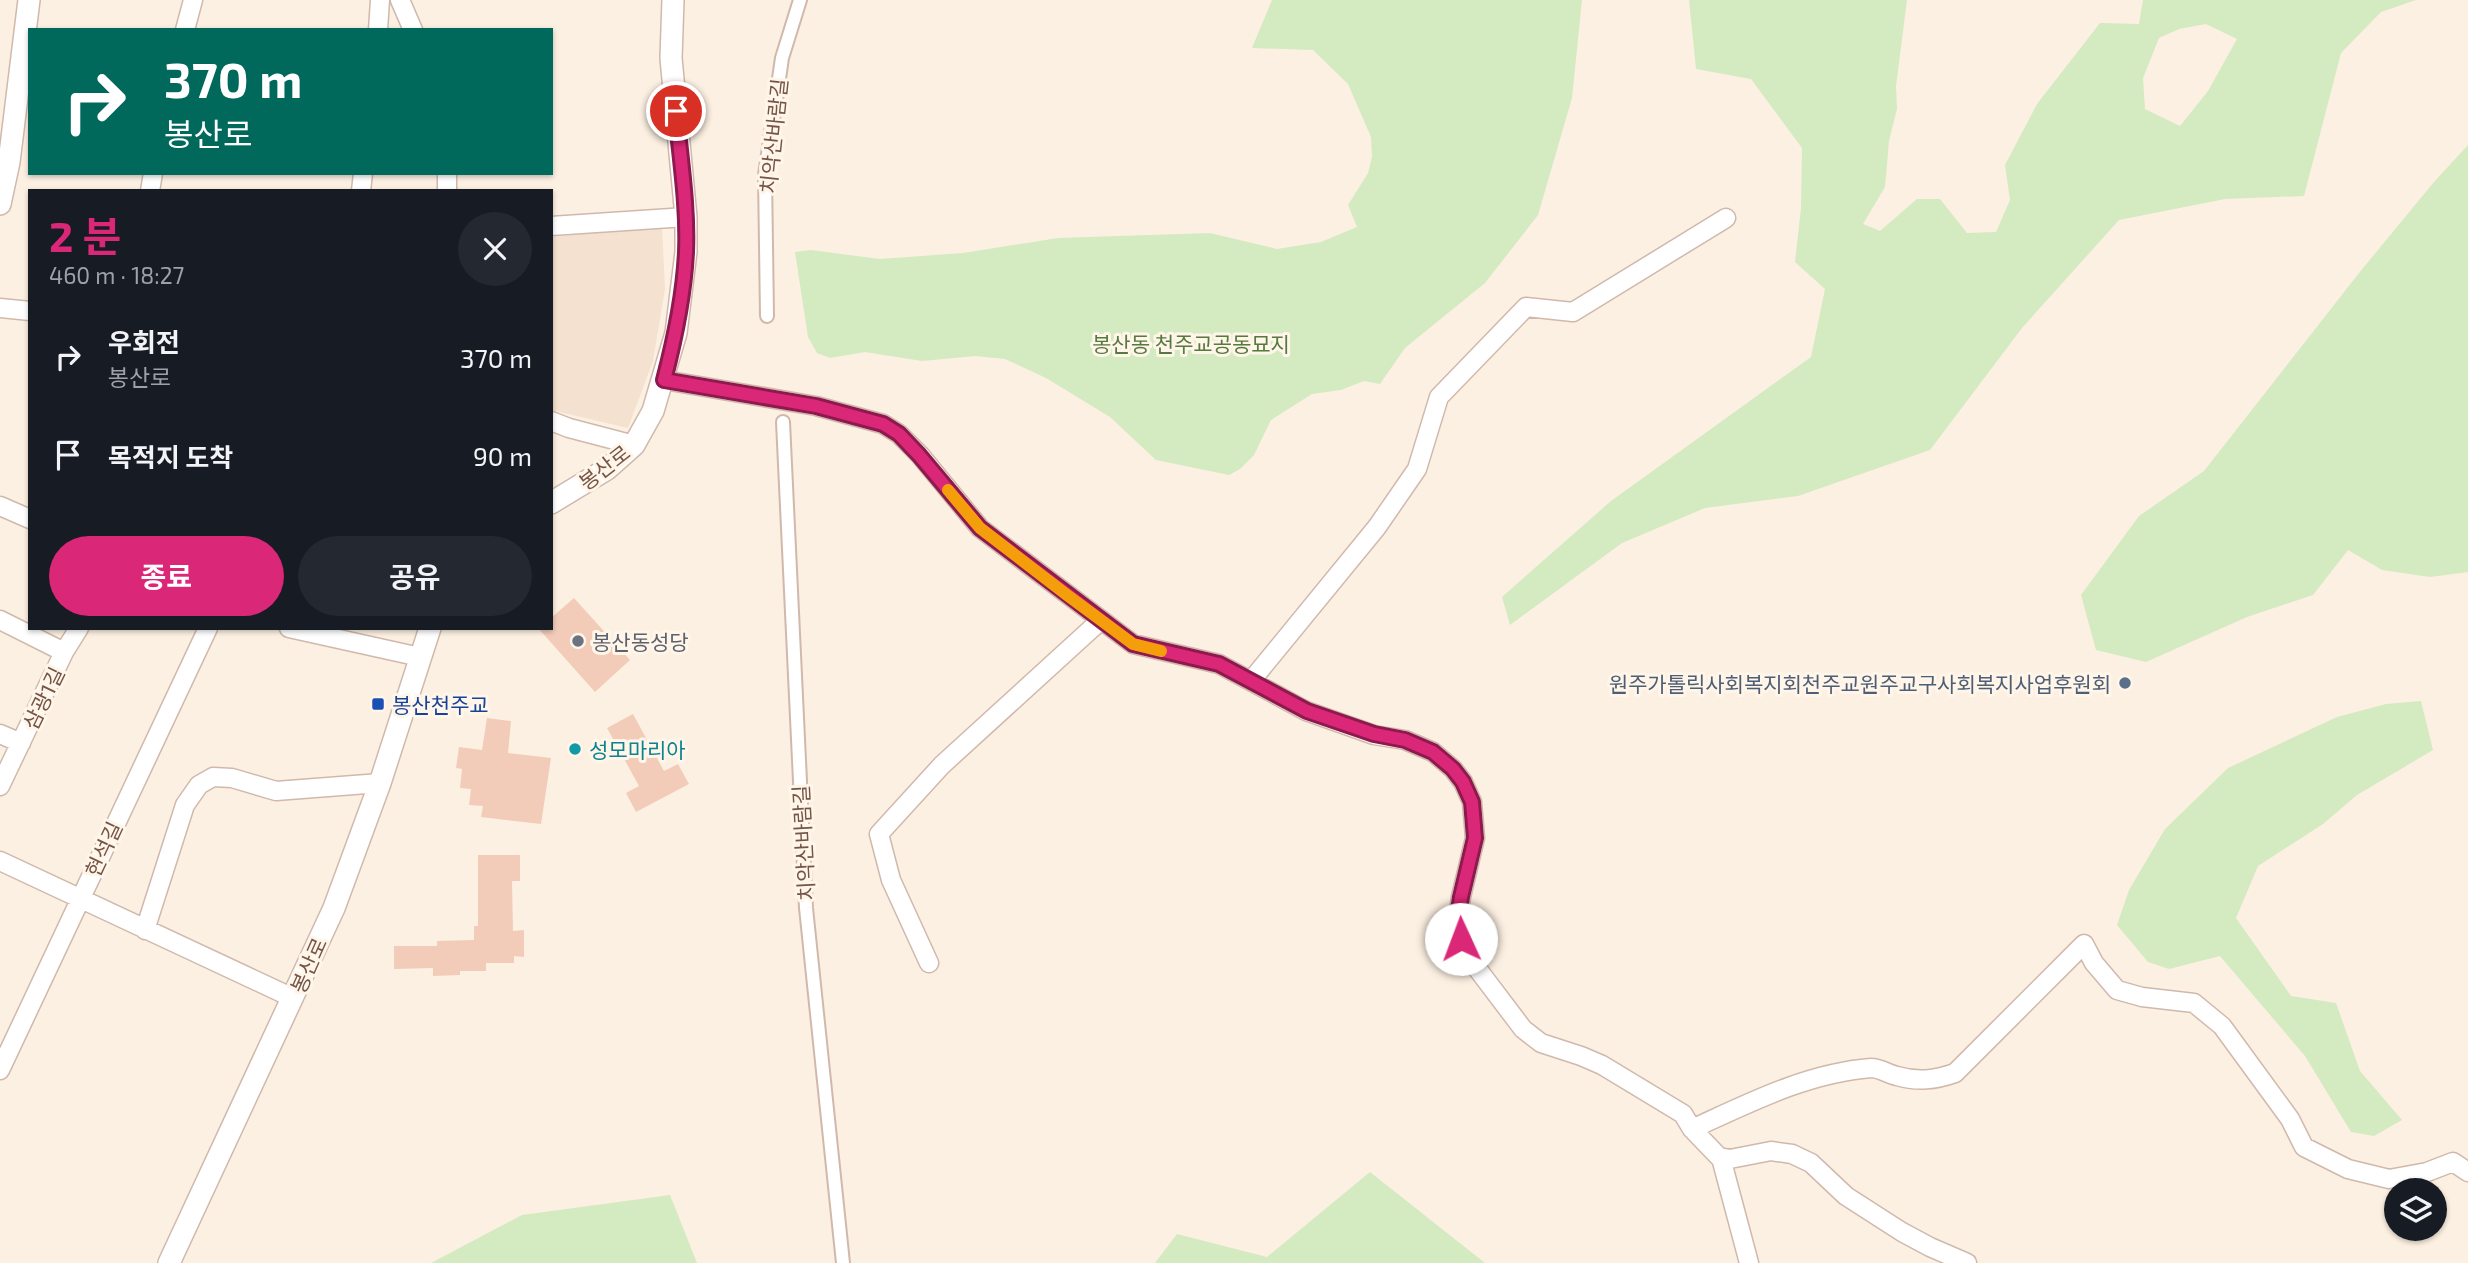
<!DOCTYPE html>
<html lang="ko">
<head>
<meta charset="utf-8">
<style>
	:root { --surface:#171b24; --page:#242831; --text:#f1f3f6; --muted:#9ea1a6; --accent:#db2777 }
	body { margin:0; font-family:"Exo 2","Noto Sans KR",sans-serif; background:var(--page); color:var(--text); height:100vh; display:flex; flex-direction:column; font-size:26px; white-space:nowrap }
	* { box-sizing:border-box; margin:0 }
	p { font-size:23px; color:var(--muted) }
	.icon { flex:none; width:38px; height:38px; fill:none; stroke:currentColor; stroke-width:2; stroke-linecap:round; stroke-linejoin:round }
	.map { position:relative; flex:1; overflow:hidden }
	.sheet { position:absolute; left:28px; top:189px; width:525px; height:441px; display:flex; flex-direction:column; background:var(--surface); border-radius:0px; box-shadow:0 2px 5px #0004 }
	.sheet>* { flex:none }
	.top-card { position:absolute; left:28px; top:28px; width:525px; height:147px; border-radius:0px; box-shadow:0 2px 5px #0004; background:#00695c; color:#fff; overflow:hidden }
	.controls { position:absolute; left:2384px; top:1178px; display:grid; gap:14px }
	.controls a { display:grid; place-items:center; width:63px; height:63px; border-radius:50%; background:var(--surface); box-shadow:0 2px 5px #0004; font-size:35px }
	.pin { position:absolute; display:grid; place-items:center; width:60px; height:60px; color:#fff; margin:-30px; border:4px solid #fff; border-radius:50%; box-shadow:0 2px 7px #0007 }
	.me { position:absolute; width:77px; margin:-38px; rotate:358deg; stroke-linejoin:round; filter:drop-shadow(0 0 5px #0008) }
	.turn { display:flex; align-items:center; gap:24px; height:147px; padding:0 21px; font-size:32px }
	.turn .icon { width:91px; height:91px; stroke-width:2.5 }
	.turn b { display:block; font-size:49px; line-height:60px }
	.round { display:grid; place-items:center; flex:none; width:74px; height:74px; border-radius:37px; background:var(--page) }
	.summary { display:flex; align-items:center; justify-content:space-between; height:119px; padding:0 21px }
	h1 { font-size:42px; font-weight:700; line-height:52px; color:var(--accent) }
	.cta { display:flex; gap:14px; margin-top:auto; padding:14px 21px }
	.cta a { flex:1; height:80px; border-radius:42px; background:var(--accent); color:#fff; font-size:28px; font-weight:700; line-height:80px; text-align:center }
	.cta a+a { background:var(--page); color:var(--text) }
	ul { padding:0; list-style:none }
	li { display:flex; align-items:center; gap:21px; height:98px; padding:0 21px }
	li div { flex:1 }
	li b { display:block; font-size:26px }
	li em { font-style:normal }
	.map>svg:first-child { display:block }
</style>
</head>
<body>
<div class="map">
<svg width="2468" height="1263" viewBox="0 0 2468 1263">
	<rect width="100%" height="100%" fill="#fcf0e2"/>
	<!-- residential -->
	<path fill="#f4e1d0" d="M662,227L665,289L653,361L628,428L551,410V237Z"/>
	<!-- green -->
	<path fill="#d4eac1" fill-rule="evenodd" d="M1272,0H1582L1572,98L1538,215L1485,283L1405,348L1380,384L1364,381L1341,390L1312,394L1271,420L1254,455L1240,469L1229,475L1156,460L1110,417L1046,378L1005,359L975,356L922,361L865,352L830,358L817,353L808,337L795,252L811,250L880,259L963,253L1058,238L1210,233L1277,249L1321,242L1357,227L1348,205L1368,173L1372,157L1371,137L1348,84L1313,50L1252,48Z
		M1689,0H1907L1896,86L1897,109L1889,141L1885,187L1863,224L1880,231L1917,199H1940L1967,233L1996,232L2010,200L2005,165L2037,104L2100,23L2139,24L2143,0H2416L2381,12L2341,53L2304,196L2225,199L2119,220L2022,328L1930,450L1798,496L1705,508L1622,543L1510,625L1502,597L1611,501L1811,357L1825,289L1795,262L1801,208L1802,148L1751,79L1696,69ZM2206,24L2237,39L2208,91L2180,126L2145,109L2143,78L2159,38L2179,29Z
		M2468,145V572L2430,577L2382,570L2348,550L2313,595L2247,617L2146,662L2096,650L2081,595L2139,516L2204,471L2359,273L2434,182Z
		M2421,701L2433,750L2357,795L2323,824L2258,866L2236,918L2291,996L2336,1003L2360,1071L2402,1120L2374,1136L2351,1132L2305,1056L2220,956L2169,969L2148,962L2117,925L2129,890L2165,829L2228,768L2337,717L2386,704Z
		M1370,1172L1485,1263H1155L1177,1234L1267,1257Z
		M670,1195L697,1263H431L522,1215Z"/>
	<!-- building -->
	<path fill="#f2ccb9" d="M574,598L630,660L595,692L538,628H551V618Z
		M633,714L664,771L678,764L689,784L636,812L626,793L639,786L607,728Z
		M487,718L511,721L508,753L551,758L541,824L481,817L483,806L469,805L471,789L460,788L462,769L456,768L459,747L482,750Z
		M478,855H520V881H512L513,931L524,930V957L514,956V963H486V971H460V975L433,976V968L394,969V946H437V941L474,940V926H478Z"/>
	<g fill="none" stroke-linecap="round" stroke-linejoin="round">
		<!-- pedestrian casing -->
		<g stroke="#d0b9ac" stroke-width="16">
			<path id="pedestrian" d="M767,316L765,175L782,58L800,0
				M783,422L806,908L843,1263"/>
		</g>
		<!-- minor casing -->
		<g stroke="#d0b9ac" stroke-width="21">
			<path id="minor" d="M400,0L413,30
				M185,30L193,0
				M378,30L380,0
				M447,173V191
				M150,191L153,173
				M361,191L363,173
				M551,226L686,217
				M0,308L30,311
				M664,380L816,406L883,424L899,434L920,455L980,528L1133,644L1219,664L1306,711L1374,735L1405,740L1433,752L1453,769L1463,782L1472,802L1475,838L1461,897L1458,917L1461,939L1470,959L1523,1029L1541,1043L1581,1056L1602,1065L1683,1114L1692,1129L1719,1157L1730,1159L1771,1151L1792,1154L1811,1163L1846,1196L1902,1232L1930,1247L1967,1263
				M551,421L569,428L634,445
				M0,506L30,519
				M0,620L64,652
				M289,628L420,657
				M1251,681L1377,527L1417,469L1439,397L1526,307L1573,312L1726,218
				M0,734L21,743
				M0,786L64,652L79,628
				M0,861L293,998
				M145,930L185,805L199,785L213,777L232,778L276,791L380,783
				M929,963L891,880L879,834L942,765L1101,620
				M0,1070L208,628
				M1692,1129C1749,1103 1807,1073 1871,1068C1880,1068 1888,1074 1897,1076C1918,1082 1935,1080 1955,1073L2084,944L2094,963L2117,990L2142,997L2194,1003L2222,1026L2290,1119L2304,1147L2348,1169L2389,1179L2427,1172L2453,1162L2468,1172
				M1721,1158L1749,1263"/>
		</g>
		<!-- tertiary casing -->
		<g stroke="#d0b9ac" stroke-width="24">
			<path id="tertiary" d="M0,204L9,162L29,0
				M551,503L607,469L634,445L653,411L676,333L686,252V217L671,58L673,0
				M169,1263L334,908L380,783L430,628"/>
		</g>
		<!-- pedestrian -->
		<use href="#pedestrian" stroke="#fff" stroke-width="12"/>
		<!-- minor -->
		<use href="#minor" stroke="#fff" stroke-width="18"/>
		<!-- tertiary -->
		<use href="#tertiary" stroke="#fff" stroke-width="21"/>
	</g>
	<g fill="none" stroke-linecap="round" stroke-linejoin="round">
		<!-- route casing -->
		<g stroke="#8e194d" stroke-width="18">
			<path id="route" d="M676,111C680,157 688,205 686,252C684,295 675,338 664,380L816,406L883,424L899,434L919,455L980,528L1133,644L1219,664L1307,711L1374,734L1405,740L1433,752L1453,769L1463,782L1472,802L1475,838L1461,897L1458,917L1461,939"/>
		</g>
		<!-- route -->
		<use href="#route" stroke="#db2777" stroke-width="12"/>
		<!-- slow -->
		<path stroke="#f59e0b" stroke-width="12" d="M948,490L980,528L1067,595L1133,644L1161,651"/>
	</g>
	<!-- markers -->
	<circle fill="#6b7280" stroke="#fff5e8" stroke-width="2.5" cx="578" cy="641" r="7"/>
	<circle fill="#5c6f8a" stroke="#fff5e8" stroke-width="2.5" cx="2125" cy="683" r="7"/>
	<rect fill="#1a4fb4" stroke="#fff5e8" stroke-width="2.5" x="371" y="697" width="14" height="14" rx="3.5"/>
	<circle fill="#0f9aa8" stroke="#fff5e8" stroke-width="2.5" cx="575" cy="749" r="7"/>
	<g text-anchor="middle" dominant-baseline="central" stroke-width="6" stroke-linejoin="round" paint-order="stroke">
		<!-- street labels -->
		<g font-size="21" fill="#745548" stroke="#fff5e8">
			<text transform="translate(773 136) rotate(-84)">치악산바람길</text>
			<text transform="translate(604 467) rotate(-38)">봉산로</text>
			<text transform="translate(43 698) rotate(-64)">삼광1길</text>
			<text transform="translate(803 843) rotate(-93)">치악산바람길</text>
			<text transform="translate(103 849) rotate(-65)">현석길</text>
			<text transform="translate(308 965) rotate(-66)">봉산로</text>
		</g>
		<!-- park labels -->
		<g font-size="21" fill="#557a40" stroke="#fff5e8">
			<text x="1191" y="343">봉산동 천주교공동묘지</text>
		</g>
		<!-- worship labels -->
		<g font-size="21" fill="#5b616d" stroke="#fff5e8" text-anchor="start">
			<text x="592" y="641">봉산동성당</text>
		</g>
		<!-- service labels -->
		<g font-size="21" fill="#4e5e75" stroke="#fff5e8" text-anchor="end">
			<text x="2111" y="683">원주가톨릭사회복지회천주교원주교구사회복지사업후원회</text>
		</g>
		<!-- transit labels -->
		<g font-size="21" fill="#164399" stroke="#fff5e8" text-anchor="start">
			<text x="392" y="704">봉산천주교</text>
		</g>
		<!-- culture labels -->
		<g font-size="21" fill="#0d838f" stroke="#fff5e8" text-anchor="start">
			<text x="589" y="749">성모마리아</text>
		</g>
	</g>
</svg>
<div class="controls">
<a><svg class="icon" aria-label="layers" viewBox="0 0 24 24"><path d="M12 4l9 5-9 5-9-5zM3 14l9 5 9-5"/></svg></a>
</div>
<div class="pin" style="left:676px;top:111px;background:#d93025"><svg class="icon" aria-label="arrive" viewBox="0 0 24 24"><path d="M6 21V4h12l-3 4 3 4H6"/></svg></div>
<svg class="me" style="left:1461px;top:939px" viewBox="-20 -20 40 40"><circle r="19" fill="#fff"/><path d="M0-13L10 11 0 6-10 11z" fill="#db2777"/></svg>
<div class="top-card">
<div class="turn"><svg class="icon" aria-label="right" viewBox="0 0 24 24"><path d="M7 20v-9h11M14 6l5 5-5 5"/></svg><div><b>370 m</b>봉산로</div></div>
</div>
<section class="sheet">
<div class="summary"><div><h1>2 분</h1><p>460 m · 18:27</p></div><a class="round"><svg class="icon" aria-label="close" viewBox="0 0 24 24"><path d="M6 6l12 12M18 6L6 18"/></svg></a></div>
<ul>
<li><svg class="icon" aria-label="right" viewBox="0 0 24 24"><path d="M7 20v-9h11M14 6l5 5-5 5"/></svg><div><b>우회전</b><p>봉산로</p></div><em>370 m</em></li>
<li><svg class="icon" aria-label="arrive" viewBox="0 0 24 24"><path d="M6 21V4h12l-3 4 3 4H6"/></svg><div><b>목적지 도착</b></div><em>90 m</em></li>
</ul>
<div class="cta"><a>종료</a><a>공유</a></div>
</section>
</div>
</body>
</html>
